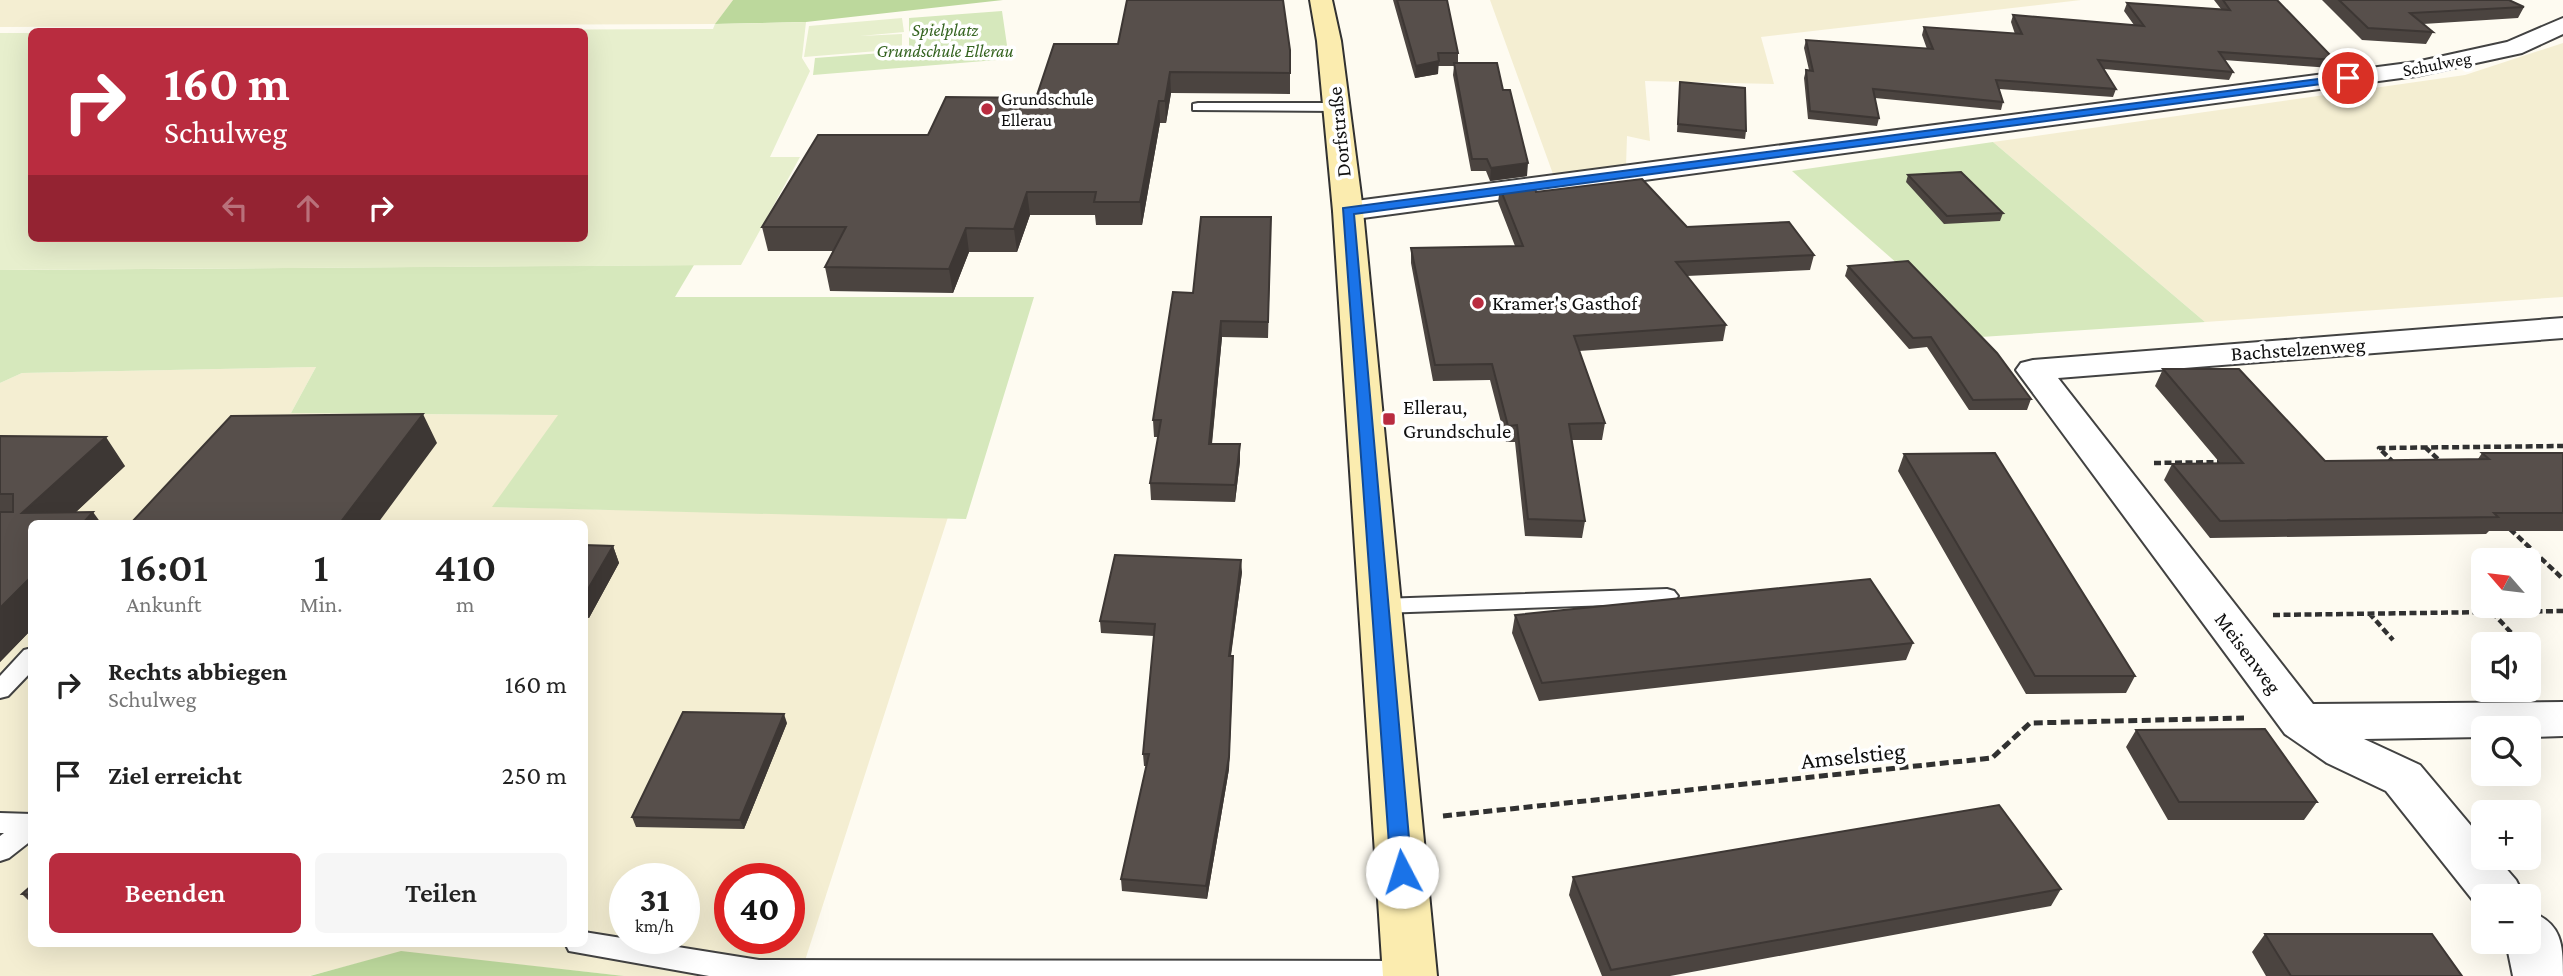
<!DOCTYPE html>
<html lang="de">
<head>
<meta charset="utf-8">
<style>
	:root { --surface:#fff; --page:#f6f6f6; --text:#222; --muted:#767676; --accent:#b92c3f }
	body { margin:0; font-family:"Crimson Pro",serif; background:var(--page); color:var(--text); height:100vh; display:flex; flex-direction:column; font-size:26px; white-space:nowrap }
	* { box-sizing:border-box; margin:0 }
	p { font-size:23px; color:var(--muted) }
	.icon { flex:none; width:38px; height:38px; fill:none; stroke:currentColor; stroke-width:2; stroke-linecap:round; stroke-linejoin:round }
	.map { position:relative; flex:1; overflow:hidden }
	.side { position:absolute; left:28px; top:520px; width:560px; height:427px; display:flex; flex-direction:column; background:var(--surface); border-radius:10px; box-shadow:0 7px 28px #0002 }
	.side>* { flex:none }
	.top-card { position:absolute; left:28px; top:28px; width:560px; height:214px; border-radius:10px; box-shadow:0 7px 28px #0002; background:#b92c3f; color:#fff; overflow:hidden }
	.needle { width:46px; rotate:298deg }
	.tools { position:absolute; left:2471px; top:548px; display:grid; gap:14px }
	.tools a { display:grid; place-items:center; width:70px; height:70px; border-radius:10px; background:var(--surface); box-shadow:0 7px 28px #0002; font-size:35px }
	.speed { position:absolute; left:609px; top:863px; display:flex; gap:14px; font-size:35px; font-weight:700; text-align:center }
	.speed>* { display:grid; place-content:center; width:91px; height:91px; border-radius:50%; background:var(--surface); box-shadow:0 7px 28px #0002; line-height:1 }
	.speed small { font-size:18px; font-weight:400 }
	.speed .limit { border:10px solid #d22; background:#fff; color:#111 }
	.pin { position:absolute; display:grid; place-items:center; width:60px; height:60px; color:#fff; margin:-30px; border:4px solid #fff; border-radius:50%; box-shadow:0 2px 7px #0007 }
	.me { position:absolute; width:77px; margin:-38px; rotate:355deg; stroke-linejoin:round; filter:drop-shadow(0 0 5px #0008) }
	.turn { display:flex; align-items:center; gap:24px; height:147px; padding:0 21px; font-size:32px }
	.turn .icon { width:91px; height:91px; stroke-width:2.5 }
	.turn b { display:block; font-size:49px; line-height:60px }
	.lanes { display:flex; align-items:center; height:66px; padding:0 21px; background:#0003; justify-content:center; gap:35px; direction:ltr }
	.lanes .off { opacity:.35 }
	.eta { display:flex; justify-content:space-evenly; align-items:center; height:119px; text-align:center }
	.eta b { font-size:42px; font-weight:600; line-height:49px }
	.action { display:flex; gap:14px; margin-top:auto; padding:14px 21px }
	.action a { flex:1; height:80px; border-radius:10px; background:var(--accent); color:#fff; font-size:28px; font-weight:600; line-height:80px; text-align:center }
	.action a+a { background:var(--page); color:var(--text) }
	ul { padding:0; list-style:none }
	li { display:flex; align-items:center; gap:21px; height:91px; padding:0 21px }
	li div { flex:1 }
	li b { display:block; font-size:26px }
	li em { font-style:normal }
	.map>svg:first-child { display:block }
</style>
</head>
<body>
<div class="map">
<svg width="2563" height="976" viewBox="0 0 2563 976">
	<rect width="100%" height="100%" fill="#fefbf1"/>
	<!-- farmland -->
	<path fill="#f4eed2" fill-rule="evenodd" d="M0,0H733L715,24L0,27Z
		M1490,0H2081L1761,37L1774,84L1645,81L1650,141L1627,136L1626,166L1553,174Z
		M2563,43V297L2205,322L1993,142L2465,75Z
		M316,367L291,413L559,415L493,507L948,517L800,976H624L401,952L309,976H0V383L22,373ZM32,523H584V943H32ZM625,878H684V938H625ZM730,878H789V938H730Z"/>
	<!-- green -->
	<path fill="#d6e8bc" d="M1002,11L1009,59L813,75L815,58L909,51V18Z
		M1993,142L2205,322L1981,337L1792,171Z
		M694,265L675,297H1034L966,519L492,507L558,415L291,413L316,367L22,373L0,383V270Z"/>
	<!-- forest -->
	<path fill="#bcd89c" d="M733,0H1003L806,22L715,24Z
		M401,951L624,976H310Z"/>
	<!-- pitch -->
	<path fill="#e7efcd" d="M902,18L904,32L860,36L902,34V49L804,57L809,26Z
		M806,22L802,58L810,71L770,157H800L741,265L0,270V33H31L32,238H584V32L222,31L713,29L715,24Z"/>
	<g fill="none" stroke-linecap="round" stroke-linejoin="round">
		<!-- lane casing -->
		<g stroke="#424242" stroke-width="4">
			<path id="lane" d="M1198,103H1336L1342,107L1336,111L1193,110V104Z
				M1667,589L1674,591L1678,596L1674,601L1667,603L1381,613L1373,611L1370,606L1373,601L1381,599Z
				M32,648V671L8,696L0,698V676L24,650Z
				M0,813L32,814V840L9,858L0,861V836L4,833H0Z
				M584,932L759,960L1409,961L1419,964L1423,973L1421,976H709L569,951L565,943H584Z"/>
		</g>
		<!-- street casing -->
		<g stroke="#424242" stroke-width="4">
			<path id="street" d="M2563,18V34L2522,53L2416,76L1348,220L1338,217L1333,211L1338,205L1348,202L2416,62L2507,42Z
				M2563,318V338L2058,378L2313,704L2563,702V736L2529,737V728H2483V737L2364,739L2420,765L2483,840V858H2497L2516,880L2524,896H2483V913L2386,791L2327,763L2285,734L2016,370L2021,363L2033,360Z
				M2529,911C2562,923 2563,944 2563,976H2513L2506,942H2529Z"/>
		</g>
		<!-- secondary casing -->
		<g stroke="#313131" stroke-width="4">
			<path id="secondary" d="M1310,0H1332L1341,41L1363,211L1437,976H1383L1333,211L1317,41Z"/>
		</g>
		<!-- path-far1 -->
		<path stroke="#313131" stroke-width="4.5" stroke-dasharray="7 3.5" stroke-linecap="butt" d="M2425,447L2441,462
			M2389,461H2392L2379,448L2563,446
			M2154,463L2222,462
			M2510,529L2563,579
			M2492,612L2517,639
			M2369,613L2393,640
			M2273,615L2563,611"/>
		<!-- path -->
		<path stroke="#313131" stroke-width="5" stroke-dasharray="9 4.5" stroke-linecap="butt" d="M1443,816L1992,758L2030,723L2244,718"/>
		<!-- lane -->
		<use href="#lane" fill="#fff" fill-rule="evenodd"/>
		<!-- street -->
		<use href="#street" fill="#fff" fill-rule="evenodd"/>
		<!-- secondary -->
		<use href="#secondary" fill="#fbecaf" fill-rule="evenodd"/>
	</g>
	<!-- wall -->
	<path fill="#4b4440" d="M1393,0H1447L1458,53V63L1527,176L1490,181L1486,171H1471L1453,75L1454,66H1438V74L1415,78Z
		M2214,0H2277L2335,60L2331,68L2224,60L2233,72L2229,80L2104,69L2116,89L2113,97L1999,89L2003,102L2001,110L1875,98L1879,118L1877,126L1808,119L1804,78L1806,70H1809L1804,48L1806,40L1927,49L1922,35L1924,27L2015,34L2011,22L2013,15L2134,25L2124,11L2127,3L2221,9Z
		M2322,0H2509L2524,7L2518,18L2423,24L2433,32L2426,44L2362,40Z
		M1290,50V94L1171,93L1166,123H1160L1142,225H1096L1095,215H1030L1017,252H969L953,293L830,291L825,267L833,251H768L762,227L928,135L1036,98Z
		M1680,82L1746,131L1745,139L1677,132Z
		M1908,175L2003,213L2000,221L1944,224L1906,182Z
		M1500,188L1536,192L1814,255L1810,270L1687,276L1726,325L1723,341L1579,351L1605,423L1602,440H1572L1585,521L1582,538L1525,536L1515,442H1506L1490,380L1433,381L1411,263V248L1515,246L1498,202Z
		M1271,232L1268,338L1222,337L1212,444L1240,461L1235,502L1151,500L1150,483L1158,437H1154L1153,420L1193,293Z
		M1848,266L2031,399L2027,410H1969L1927,347L1909,349L1845,276Z
		M2163,369L2325,461L2478,459L2482,453H2563V531H2489L2486,534L2210,538L2164,480L2172,464L2220,463L2155,386Z
		M0,436L125,466L75,513L32,523V629L0,662Z
		M1904,454L2135,676L2126,693L2026,694L1898,471Z
		M584,545L613,546L619,563L589,618H584Z
		M1242,572L1231,656L1233,668L1229,769L1207,899L1122,891L1121,879L1146,766H1144L1143,754L1154,636L1101,633L1100,621Z
		M1515,615L1913,643L1906,660L1539,701L1512,633Z
		M787,723L744,829L636,827L632,817Z
		M2136,730L2317,802L2304,820H2168L2126,747Z
		M1573,877L2061,889L2051,906L1670,976H1602L1569,895Z
		M32,885V904L22,894Z
		M2265,934L2462,976H2266L2252,952Z"/>
	<!-- shaded-wall -->
	<path fill="#3d3734" d="M1439,61L1438,74L1415,78L1416,66Z
		M1170,72L1171,93L1166,123L1165,101Z
		M1159,101L1160,123L1142,225L1140,202Z
		M1528,163L1527,176L1490,181L1491,168Z
		M1027,192L1030,215L1017,252L1014,229Z
		M966,228L969,252L953,293L949,269Z
		M1221,321L1222,337L1210,461L1209,444Z
		M423,414L437,443L378,523H340Z
		M106,437L125,466L64,523L22,513Z
		M1240,444V461L1235,502V485Z
		M93,512L101,523H83Z
		M613,546L619,563L589,618L584,607V596Z
		M1241,560L1242,572L1229,668V656Z
		M32,576V629L0,662V608Z
		M1233,656L1229,769L1207,899L1206,886Z
		M784,714L787,723L744,829L740,820Z"/>
	<!-- building -->
	<path fill="#574f4b" stroke="#3d3734" stroke-width="2" d="M1127,0H1283L1290,50V73L1170,72L1165,101H1159L1140,202H1094L1096,192H1027L1014,229L966,228L949,269L825,267L846,227H762L818,135H928L946,97L1036,98L1054,44H1118Z
		M1397,0H1447L1458,53H1438L1439,61L1416,66Z
		M2223,0H2277L2335,60L2219,52L2233,72L2098,60L2116,89L1996,80L2003,102L1873,89L1879,118L1810,111L1806,70L1813,71L1806,40L1933,49L1924,27L2022,34L2013,15L2144,26L2127,3L2230,10Z
		M2339,0H2509L2524,7L2410,13L2433,32L2368,28Z
		M1454,63H1497L1503,90H1510L1528,163L1491,168L1487,159H1472Z
		M1680,82L1745,88L1746,131L1678,124Z
		M1961,172L2003,213L1947,216L1908,175Z
		M1642,179L1687,227L1789,222L1814,255L1676,262L1726,325L1574,336L1605,423L1569,424L1585,521L1528,519L1517,425L1508,426L1492,364L1435,365L1411,248L1523,246L1500,188L1534,183L1536,192Z
		M1201,217H1271L1268,322L1221,321L1209,444H1240L1235,485L1150,483L1161,420H1153L1173,292L1193,293Z
		M1908,261L1997,353L2031,399L1973,400L1931,337L1913,338L1848,266Z
		M2163,369H2239L2325,461L2489,459L2482,453H2563V513H2494L2498,517L2220,521L2172,464L2243,463Z
		M423,414L340,523H131L231,416Z
		M0,436L106,437L22,513L93,512L83,523H32V576L0,608V512H13V494H0Z
		M1995,453L2135,676H2035L1904,454Z
		M584,545L613,546L584,596Z
		M1115,555L1241,560L1229,656H1233L1229,757L1206,886L1121,879L1149,754H1143L1155,624L1100,621Z
		M1870,579L1913,643L1542,683L1515,615Z
		M683,712L784,714L740,820L632,817Z
		M2265,729L2317,802H2179L2136,730Z
		M1999,805L2061,889L1611,970L1573,877Z
		M32,885V895L22,894Z
		M2265,934H2432L2462,976H2291Z"/>
	<!-- route -->
	<path fill="#1a73e8" stroke="#114b97" stroke-width="2" d="M2348,75L2352,76V80L1354,214L1412,872L1409,878L1402,881L1394,878L1391,872L1343,208Z"/>
	<!-- markers -->
	<g fill="#b92c3f" stroke="#fff" stroke-width="2.5">
		<circle cx="987" cy="109" r="7"/>
		<circle cx="1478" cy="303" r="7"/>
		<rect x="1382" y="412" width="14" height="14" rx="3.5"/>
	</g>
	<g text-anchor="middle" dominant-baseline="central" stroke-width="7" stroke-linejoin="round" paint-order="stroke">
		<!-- far-park labels -->
		<g font-size="18" font-style="italic" fill="#356421" stroke="#fff">
			<text x="945" y="30">Spielplatz<tspan x="945" dy="21">Grundschule Ellerau</tspan></text>
		</g>
		<!-- far-street labels -->
		<g font-size="18" fill="#0f0f0f" stroke="#fff">
			<text transform="translate(2437 64) rotate(-11)">Schulweg</text>
		</g>
		<!-- far-poi labels -->
		<g font-size="18" fill="#0f0f0f" stroke="#fff" text-anchor="start">
			<text x="1001" y="99">Grundschule<tspan x="1001" dy="21">Ellerau</tspan></text>
		</g>
		<!-- street labels -->
		<g font-size="21" fill="#0f0f0f" stroke="#fff">
			<text transform="translate(1339 132) rotate(-96)">Dorfstraße</text>
			<text transform="translate(2298 349) rotate(-4)">Bachstelzenweg</text>
			<text transform="translate(2248 653) rotate(53)">Meisenweg</text>
		</g>
		<!-- poi labels -->
		<g font-size="21" fill="#0f0f0f" stroke="#fff" text-anchor="start">
			<text x="1492" y="303">Kramer's Gasthof</text>
			<text x="1403" y="407">Ellerau,<tspan x="1403" dy="24">Grundschule</tspan></text>
		</g>
		<!-- near-street labels -->
		<g font-size="24" fill="#0f0f0f" stroke="#fff">
			<text transform="translate(1853 755) rotate(-6)">Amselstieg</text>
		</g>
	</g>
</svg>
<div class="tools">
<a><svg class="needle" viewBox="-14 -14 28 28"><path d="M0-13l5 13h-10z" fill="#e53935"/><path d="M0 13l5-13h-10z" fill="#767676"/></svg></a>
<a><svg class="icon" aria-label="sound" viewBox="0 0 24 24"><path d="M4 9h4l5-4v14l-5-4H4zM17 9q2 3 0 6"/></svg></a>
<a><svg class="icon" aria-label="search" viewBox="0 0 24 24"><circle cx="10" cy="10" r="6"/><path d="M15 15l6 6"/></svg></a>
<a>+</a>
<a>−</a>
</div>
<div class="speed"><div>31<small>km/h</small></div><div class="limit">40</div></div>
<div class="pin" style="left:2348px;top:78px;background:#d93025"><svg class="icon" aria-label="arrive" viewBox="0 0 24 24"><path d="M6 21V4h12l-3 4 3 4H6"/></svg></div>
<svg class="me" style="left:1402px;top:872px" viewBox="-20 -20 40 40"><circle r="19" fill="#fff"/><path d="M0-13L10 11 0 6-10 11z" fill="#1a73e8"/></svg>
<div class="top-card">
<div class="turn"><svg class="icon" aria-label="right" viewBox="0 0 24 24"><path d="M7 20v-9h11M14 6l5 5-5 5"/></svg><div><b>160 m</b>Schulweg</div></div>
<div class="lanes"><svg class="icon off" aria-label="left" viewBox="0 0 24 24"><path d="M17 20v-9H6M10 6l-5 5 5 5"/></svg><svg class="icon off" aria-label="ahead" viewBox="0 0 24 24"><path d="M12 20V5M6 11l6-6 6 6"/></svg><svg class="icon" aria-label="right" viewBox="0 0 24 24"><path d="M7 20v-9h11M14 6l5 5-5 5"/></svg></div>
</div>
<section class="side">
<div class="eta">
<div><b>16:01</b><p>Ankunft</p></div>
<div><b>1</b><p>Min.</p></div>
<div><b>410</b><p>m</p></div>
</div>
<ul>
<li><svg class="icon" aria-label="right" viewBox="0 0 24 24"><path d="M7 20v-9h11M14 6l5 5-5 5"/></svg><div><b>Rechts abbiegen</b><p>Schulweg</p></div><em>160 m</em></li>
<li><svg class="icon" aria-label="arrive" viewBox="0 0 24 24"><path d="M6 21V4h12l-3 4 3 4H6"/></svg><div><b>Ziel erreicht</b></div><em>250 m</em></li>
</ul>
<div class="action"><a>Beenden</a><a>Teilen</a></div>
</section>
</div>
</body>
</html>
